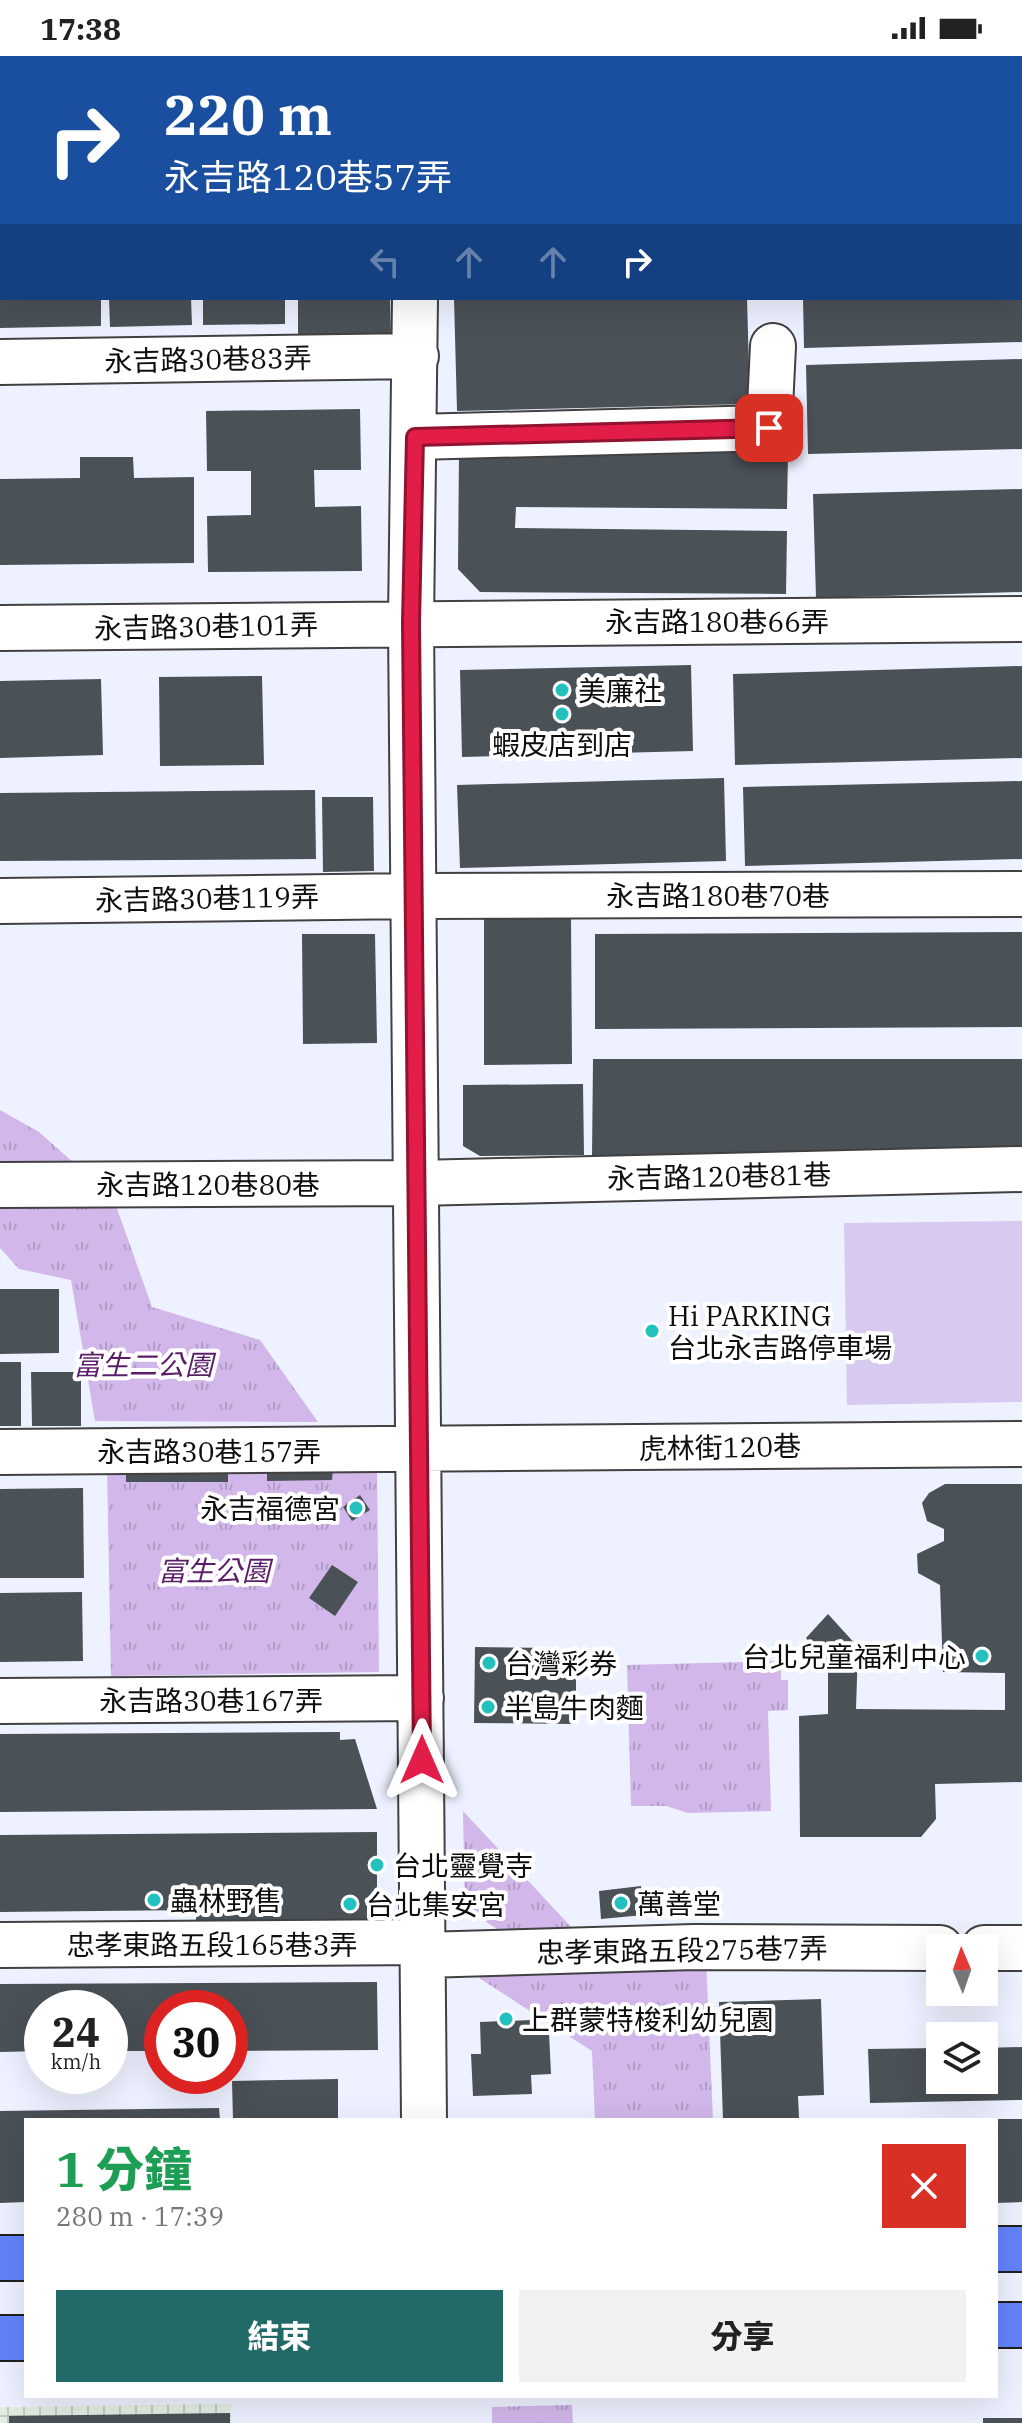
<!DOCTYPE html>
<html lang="zh-TW">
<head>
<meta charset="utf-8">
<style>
	:root { --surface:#fff; --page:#f2f2f2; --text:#222; --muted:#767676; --accent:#226a68 }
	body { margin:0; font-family:"IBM Plex Serif","Noto Sans TC",serif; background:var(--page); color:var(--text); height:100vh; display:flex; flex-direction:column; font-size:30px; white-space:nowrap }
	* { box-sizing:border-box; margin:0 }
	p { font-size:26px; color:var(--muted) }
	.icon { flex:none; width:44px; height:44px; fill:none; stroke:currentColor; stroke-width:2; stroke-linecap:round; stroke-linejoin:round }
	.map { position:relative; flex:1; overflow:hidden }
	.panel { position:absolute; left:24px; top:2062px; width:974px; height:280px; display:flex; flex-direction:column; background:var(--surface); border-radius:0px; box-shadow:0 8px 32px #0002 }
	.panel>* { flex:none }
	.banner { position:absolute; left:0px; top:0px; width:1022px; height:244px; box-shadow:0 8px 32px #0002; background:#1a4fa0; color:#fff; overflow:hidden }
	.needle { width:52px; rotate:358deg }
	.tools { position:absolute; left:926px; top:1878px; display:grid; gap:16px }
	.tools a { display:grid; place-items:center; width:72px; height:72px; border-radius:0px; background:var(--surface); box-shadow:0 8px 32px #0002; font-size:40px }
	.speed { position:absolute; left:24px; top:1934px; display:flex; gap:16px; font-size:40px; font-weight:700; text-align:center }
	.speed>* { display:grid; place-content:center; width:104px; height:104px; border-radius:50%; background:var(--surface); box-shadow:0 8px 32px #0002; line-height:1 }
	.speed small { font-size:20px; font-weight:400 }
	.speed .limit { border:12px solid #d22; background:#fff; color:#111 }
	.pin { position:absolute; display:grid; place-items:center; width:68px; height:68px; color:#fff; margin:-34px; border-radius:16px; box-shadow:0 4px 12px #0006 }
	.me { position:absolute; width:88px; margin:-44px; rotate:0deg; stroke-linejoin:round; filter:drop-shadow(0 0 6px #0008) }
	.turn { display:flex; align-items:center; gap:28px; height:168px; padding:0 32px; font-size:36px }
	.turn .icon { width:104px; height:104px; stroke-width:2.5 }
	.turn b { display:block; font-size:56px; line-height:68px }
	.lanes { display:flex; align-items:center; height:76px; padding:0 32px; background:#0003; justify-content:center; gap:40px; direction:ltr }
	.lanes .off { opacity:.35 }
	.round { display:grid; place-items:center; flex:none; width:84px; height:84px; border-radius:0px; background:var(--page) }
	.overview { display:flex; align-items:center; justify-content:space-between; height:136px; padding:0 32px }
	h1 { font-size:48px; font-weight:800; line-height:60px; color:#1e9e55 }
	.action { display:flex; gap:16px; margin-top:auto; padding:16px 32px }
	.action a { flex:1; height:92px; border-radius:0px; background:var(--accent); color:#fff; font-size:32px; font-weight:800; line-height:92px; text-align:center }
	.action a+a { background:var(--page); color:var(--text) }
	.status { display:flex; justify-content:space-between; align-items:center; height:56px; padding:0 40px; background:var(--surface); direction:ltr }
	.status svg { height:22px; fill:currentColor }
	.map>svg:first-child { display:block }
</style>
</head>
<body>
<div class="status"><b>17:38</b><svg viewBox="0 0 49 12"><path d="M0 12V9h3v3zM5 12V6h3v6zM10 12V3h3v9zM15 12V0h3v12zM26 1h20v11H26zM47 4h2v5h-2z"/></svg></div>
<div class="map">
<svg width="1022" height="2367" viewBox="0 0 1022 2367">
	<defs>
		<pattern id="industrial-grid" width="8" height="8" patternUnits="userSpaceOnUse" patternTransform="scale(2)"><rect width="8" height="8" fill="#e3ede2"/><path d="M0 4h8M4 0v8" fill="none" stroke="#c2cac1"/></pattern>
		<pattern id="grass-tufts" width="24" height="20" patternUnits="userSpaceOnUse" patternTransform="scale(2)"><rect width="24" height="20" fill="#d1b7ea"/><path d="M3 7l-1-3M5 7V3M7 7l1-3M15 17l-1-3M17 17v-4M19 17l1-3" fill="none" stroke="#b29cc8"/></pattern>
	</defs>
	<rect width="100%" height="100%" fill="#eef1ff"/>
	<!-- industrial -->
	<path fill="url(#industrial-grid)" d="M231,2348V2367H0V2351Z"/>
	<!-- grass -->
	<path fill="url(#grass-tufts)" d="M0,1054L39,1076L75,1108L0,1110Z
		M115,1147L152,1251L260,1284L318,1366L95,1365L71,1224L19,1213L0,1192V1151Z
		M107,1410H377L379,1616L111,1620Z
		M781,1605V1624H788V1654L768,1655L771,1755L688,1757L666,1750H631L627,1609Z
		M463,1755L574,1874L500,1875L465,1852Z
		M706,1904L713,2064H595L592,1995L479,1922L490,1911Z
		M572,2349L573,2367H492V2351Z"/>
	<!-- pitch -->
	<path fill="#d8c9f1" d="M1022,1165V1346L847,1349L844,1167Z"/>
	<!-- building -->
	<path fill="#4a5157" d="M0,242H101V270L0,272Z
		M109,242H191L192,269L110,271Z
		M203,242H285V268L203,269Z
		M298,242H390L391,280L298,282Z
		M454,242H747L750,348L457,355Z
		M803,242H1022V286L804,292Z
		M1022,303V393L808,398L806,309Z
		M360,353L361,414H314L315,451L361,450L362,515L208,516L207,460L251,459V415H207L206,355Z
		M459,394L788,397L787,453L516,451L515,472L787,475L786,538L480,536L458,513Z
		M80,401H133L134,422L194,421V507L0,509V423L80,422Z
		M1022,433V536L816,542L813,438Z
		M691,609L693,695L462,701L460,614Z
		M1022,610V702L735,709L733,618Z
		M262,620L264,709L160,710L159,621Z
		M101,623L103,699L0,702V625Z
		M724,722L726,805L460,812L457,729Z
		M1022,725V803L745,810L743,731Z
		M315,734L316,803L0,805V737Z
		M322,741H373L374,815L323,816Z
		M484,861H571L572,1008L484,1009Z
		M1022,876V971L595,973V878Z
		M302,878H375L377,987L303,988Z
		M593,1003H1022V1100H592Z
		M583,1028L584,1099L480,1100L463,1090V1029Z
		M0,1233H59V1297L0,1298Z
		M0,1306H21V1370H0Z
		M31,1316H81V1370H32Z
		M267,1413H333L332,1424L267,1425Z
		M126,1414H228V1426H126Z
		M945,1428H1022V1726L935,1728L936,1763L921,1781H800L799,1660L828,1658V1609L806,1582L828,1558L858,1591L856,1653L1005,1654V1617L943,1616L940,1529L918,1517L917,1498L944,1485V1473L927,1465L922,1447L929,1437Z
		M83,1432L84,1522H0V1433Z
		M360,1439L370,1454L352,1465L343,1451Z
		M332,1509L358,1526L335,1560L309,1542Z
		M82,1536L83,1605L0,1606V1537Z
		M475,1591L559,1592L558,1614H576V1668L474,1667Z
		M340,1676V1684L355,1683L377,1753L0,1756V1678Z
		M377,1776V1873L196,1874V1854L0,1856V1779Z
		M641,1830L644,1859L601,1863L599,1835Z
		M377,1926L378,1994L230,1995V1952H162V1995H110V1952H42V1995L0,1996V1928Z
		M821,1943L824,2039L798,2040L799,2062L723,2064L719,1946Z
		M531,1964V1978L549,1977L551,2018L531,2019L532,2038L473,2040L471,1998H481L480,1966Z
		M1022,1991V2044L870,2047L868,1993L940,1992V2024H984V1992Z
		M338,2023V2064H233L232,2025Z
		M219,2052L220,2064H26V2146L0,2147V2055Z
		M996,2063H1022V2146L996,2147Z
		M230,2357V2367H9V2360Z
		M983,2362H1022V2367H983Z"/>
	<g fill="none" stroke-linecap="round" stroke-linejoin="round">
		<!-- minor casing -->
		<g stroke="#414141" stroke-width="48">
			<path id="minor" d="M413,2V0
				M1020,36H1022
				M0,51H2
				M415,242L411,567L424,2064
				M0,306L416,300
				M415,381L769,372L773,290
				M0,572L1022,563
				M0,845L414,840L1022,838
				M0,1129L417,1127L1022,1113
				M0,1396L1022,1388
				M0,1645L421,1642
				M0,1889L423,1886
				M984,1892H1022
				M423,1899L694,1891L940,1892"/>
		</g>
		<!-- major casing -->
		<g stroke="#1f1f1f" stroke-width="48">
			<path id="major" d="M996,2193H1022
				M0,2202H26
				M996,2269H1022
				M0,2282H26"/>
		</g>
		<!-- minor -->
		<use href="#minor" stroke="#fff" stroke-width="44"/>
		<!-- major -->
		<use href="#major" stroke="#6383fb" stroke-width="44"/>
	</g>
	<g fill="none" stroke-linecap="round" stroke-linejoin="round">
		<!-- route casing -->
		<g stroke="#92132f" stroke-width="20">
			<path id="route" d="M422,1704L411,567L415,381L769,372"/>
		</g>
		<!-- route -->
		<use href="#route" stroke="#e11d48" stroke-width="14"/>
	</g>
	<!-- markers -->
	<g fill="#23c1be" stroke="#fff" stroke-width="3">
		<circle cx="562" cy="634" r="8"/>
		<circle cx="562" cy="658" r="8"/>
		<circle cx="652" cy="1275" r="8"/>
		<circle cx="356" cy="1452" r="8"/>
		<circle cx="982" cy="1600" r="8"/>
		<circle cx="489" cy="1607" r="8"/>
		<circle cx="488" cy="1651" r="8"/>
		<circle cx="377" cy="1809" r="8"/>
		<circle cx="154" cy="1844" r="8"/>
		<circle cx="621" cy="1847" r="8"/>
		<circle cx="350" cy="1848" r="8"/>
		<circle cx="506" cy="1963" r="8"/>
	</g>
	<g text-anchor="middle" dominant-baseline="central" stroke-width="8" stroke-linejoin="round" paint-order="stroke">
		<!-- street labels -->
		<g font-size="28" fill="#0e0e0e" stroke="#fff">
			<text transform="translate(208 303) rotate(-1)">永吉路30巷83弄</text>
			<text x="717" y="565">永吉路180巷66弄</text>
			<text transform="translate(206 570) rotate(-1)">永吉路30巷101弄</text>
			<text x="718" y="839">永吉路180巷70巷</text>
			<text transform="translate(207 842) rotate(-1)">永吉路30巷119弄</text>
			<text transform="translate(719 1120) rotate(-1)">永吉路120巷81巷</text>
			<text x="208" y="1128">永吉路120巷80巷</text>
			<text transform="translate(720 1391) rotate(-1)">虎林街120巷</text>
			<text x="209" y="1395">永吉路30巷157弄</text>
			<text x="211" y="1644">永吉路30巷167弄</text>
			<text x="212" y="1888">忠孝東路五段165巷3弄</text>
			<text transform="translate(682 1894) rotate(-1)">忠孝東路五段275巷7弄</text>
		</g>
		<!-- poi labels -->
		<g font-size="28" fill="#0e0e0e" stroke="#fff" text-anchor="start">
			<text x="578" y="634">美廉社</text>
			<text x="562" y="688" text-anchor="middle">蝦皮店到店</text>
			<text x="668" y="1259">Hi PARKING<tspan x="668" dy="32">台北永吉路停車場</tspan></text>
			<text x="340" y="1452" text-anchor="end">永吉福德宮</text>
			<text x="966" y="1600" text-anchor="end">台北兒童福利中心</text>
			<text x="505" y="1607">台灣彩券</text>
			<text x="504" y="1651">半島牛肉麵</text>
			<text x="393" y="1809">台北靈覺寺</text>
			<text x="170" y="1844">蟲林野售</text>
			<text x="637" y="1847">萬善堂</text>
			<text x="366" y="1848">台北集安宮</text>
			<text x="522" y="1963">上群蒙特梭利幼兒園</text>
		</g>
		<!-- park labels -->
		<g font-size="28" font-style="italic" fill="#5a1d67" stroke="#fff">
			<text x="143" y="1308">富生二公園</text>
			<text x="214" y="1514">富生公園</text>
		</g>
	</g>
</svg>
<div class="tools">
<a><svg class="needle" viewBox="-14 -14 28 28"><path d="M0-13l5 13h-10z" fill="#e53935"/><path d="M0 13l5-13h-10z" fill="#767676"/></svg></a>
<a><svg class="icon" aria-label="layers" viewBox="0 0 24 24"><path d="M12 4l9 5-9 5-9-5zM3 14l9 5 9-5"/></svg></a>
</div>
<div class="speed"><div>24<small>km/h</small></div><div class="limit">30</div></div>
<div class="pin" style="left:769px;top:372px;background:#d93025"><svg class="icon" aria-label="arrive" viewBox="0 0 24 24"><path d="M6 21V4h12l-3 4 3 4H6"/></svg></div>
<svg class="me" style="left:422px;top:1704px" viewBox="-20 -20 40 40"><path d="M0-17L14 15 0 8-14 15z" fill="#e11d48" stroke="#fff" stroke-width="4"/></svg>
<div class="banner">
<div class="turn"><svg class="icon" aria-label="right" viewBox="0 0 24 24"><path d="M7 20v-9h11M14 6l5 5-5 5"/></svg><div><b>220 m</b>永吉路120巷57弄</div></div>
<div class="lanes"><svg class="icon off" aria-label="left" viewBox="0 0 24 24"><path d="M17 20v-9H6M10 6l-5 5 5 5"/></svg><svg class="icon off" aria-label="ahead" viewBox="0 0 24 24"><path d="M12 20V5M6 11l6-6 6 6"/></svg><svg class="icon off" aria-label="ahead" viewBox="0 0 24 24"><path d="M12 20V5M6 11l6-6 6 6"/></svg><svg class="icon" aria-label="right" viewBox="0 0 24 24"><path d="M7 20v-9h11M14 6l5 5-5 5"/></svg></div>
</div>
<section class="panel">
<div class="overview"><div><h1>1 分鐘</h1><p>280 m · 17:39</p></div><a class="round" style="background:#d93025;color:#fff"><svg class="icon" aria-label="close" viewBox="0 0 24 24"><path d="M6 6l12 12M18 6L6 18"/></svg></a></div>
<div class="action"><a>結束</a><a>分享</a></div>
</section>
</div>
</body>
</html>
